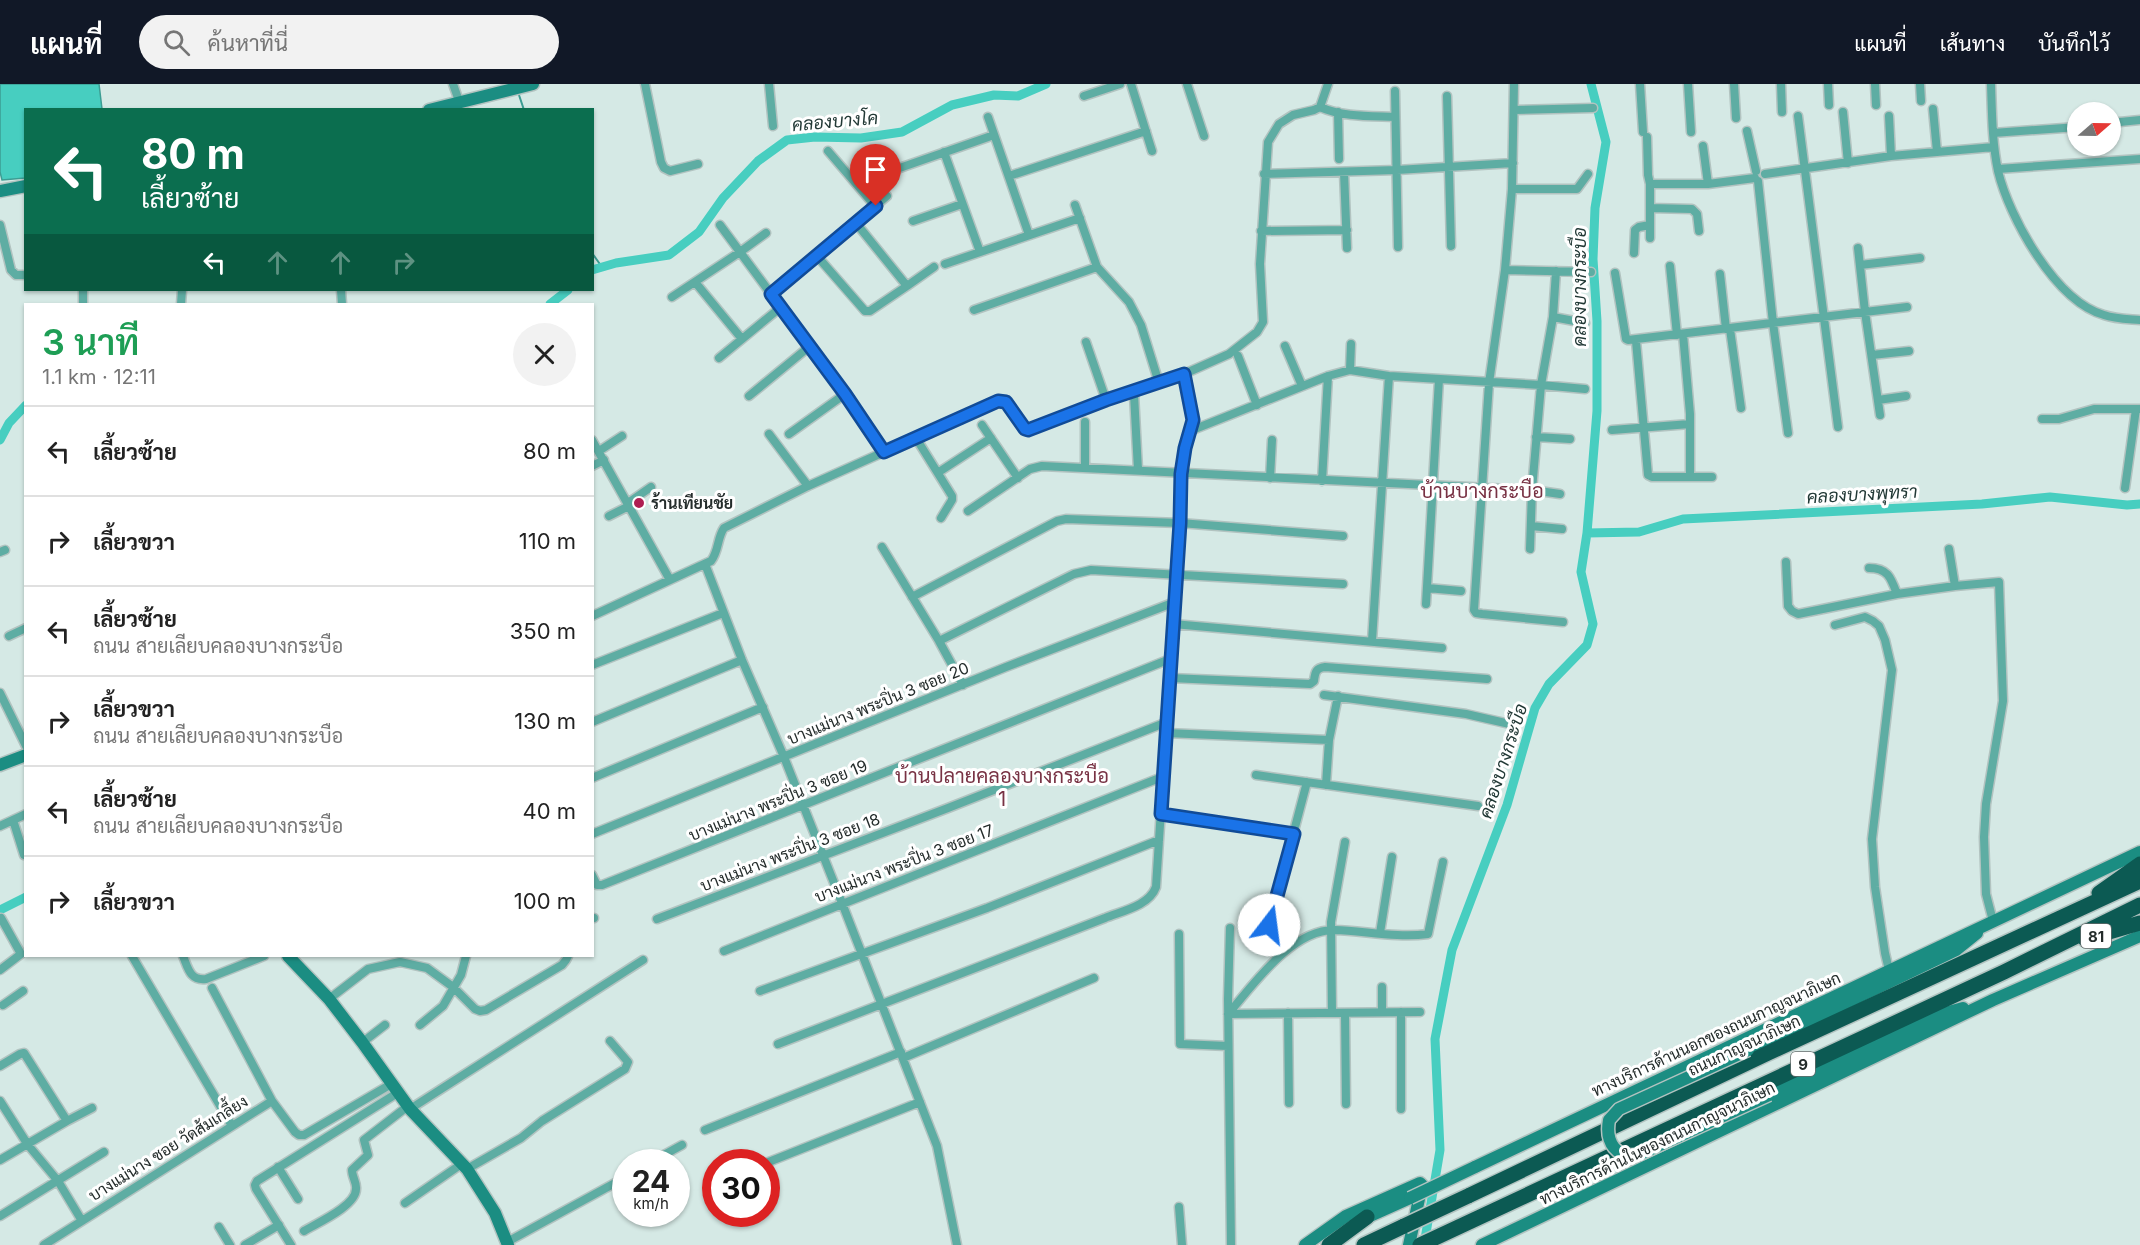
<!DOCTYPE html>
<html lang="th">
<head>
<meta charset="utf-8">
<style>
	:root { --surface:#fff; --page:#f2f2f2; --text:#222; --muted:#767676; --line:#e0e0e0; --accent:#111827 }
	body { margin:0; font-family:Inter,Sarabun,sans-serif; background:var(--page); color:var(--text); height:100vh; display:flex; flex-direction:column; font-size:22px; white-space:nowrap }
	* { box-sizing:border-box; margin:0 }
	p { font-size:20px; color:var(--muted) }
	.icon { flex:none; width:33px; height:33px; fill:none; stroke:currentColor; stroke-width:2; stroke-linecap:round; stroke-linejoin:round }
	.map { position:relative; flex:1; overflow:hidden }
	.side { position:absolute; left:24px; top:219px; width:570px; height:654px; display:flex; flex-direction:column; background:var(--surface); border-radius:0px; box-shadow:0 2px 4px #0004 }
	.side>* { flex:none }
	.top-card { position:absolute; left:24px; top:24px; width:570px; height:183px; border-radius:0px; box-shadow:0 2px 4px #0004; background:#0b6e4f; color:#fff; overflow:hidden }
	.needle { width:39px; rotate:70deg }
	.fabs { position:absolute; left:2067px; top:18px; display:grid; gap:12px }
	.fabs a { display:grid; place-items:center; width:54px; height:54px; border-radius:50%; background:var(--surface); box-shadow:0 2px 4px #0004; font-size:30px }
	.speed { position:absolute; left:612px; top:1065px; display:flex; gap:12px; font-size:30px; font-weight:700; text-align:center }
	.speed>* { display:grid; place-content:center; width:78px; height:78px; border-radius:50%; background:var(--surface); box-shadow:0 2px 4px #0004; line-height:1 }
	.speed small { font-size:15px; font-weight:400 }
	.speed .limit { border:9px solid #d22; background:#fff; color:#111 }
	.pin { position:absolute; display:grid; place-items:center; width:51px; height:51px; color:#fff; margin:-62px -26px; border-radius:50% 50% 50% 0; rotate:-45deg; box-shadow:0 0 6px #0007 }
	.pin .icon { rotate:45deg }
	.me { position:absolute; width:66px; margin:-33px; rotate:15deg; stroke-linejoin:round; filter:drop-shadow(0 0 4px #0008) }
	.turn { display:flex; align-items:center; gap:21px; height:126px; padding:0 18px; font-size:27px }
	.turn .icon { width:78px; height:78px; stroke-width:2.5 }
	.turn b { display:block; font-size:42px; line-height:51px }
	.lanes { display:flex; align-items:center; height:57px; padding:0 18px; background:#0003; justify-content:center; gap:30px; direction:ltr }
	.lanes .off { opacity:.35 }
	.round { display:grid; place-items:center; flex:none; width:63px; height:63px; border-radius:32px; background:var(--page) }
	.headline { display:flex; align-items:center; justify-content:space-between; height:102px; padding:0 18px }
	h1 { font-size:36px; font-weight:600; line-height:45px; color:#1e9e55 }
	ul { padding:0; list-style:none }
	li { display:flex; align-items:center; gap:18px; height:90px; padding:0 18px; border-top:2px solid var(--line) }
	li div { flex:1 }
	li b { display:block; font-size:22px }
	li em { font-style:normal }
	header { display:flex; align-items:center; gap:36px; box-sizing:border-box; height:84px; padding:0 30px; background:var(--accent); color:#fff }
	header strong { font-size:28px }
	nav { display:flex; gap:33px; margin-inline-start:auto; font-size:21px }
	.search { width:420px; height:54px; background:var(--page); display:flex; align-items:center; gap:15px; box-sizing:border-box; padding:0 21px; border-radius:33px; color:var(--muted); font-size:22px }
	.map>svg:first-child { display:block }
</style>
</head>
<body>
<header>
<strong>แผนที่</strong>
<div class="search"><svg class="icon" aria-label="search" viewBox="0 0 24 24"><circle cx="10" cy="10" r="6"/><path d="M15 15l6 6"/></svg>ค้นหาที่นี่</div>
<nav><a>แผนที่</a><a>เส้นทาง</a><a>บันทึกไว้</a></nav>
</header>
<div class="map">
<svg width="2140" height="1161" viewBox="0 0 2140 1161">
	<rect width="100%" height="100%" fill="#d5e9e5"/>
	<!-- water -->
	<path fill="#47cec0" stroke="#3c9d93" stroke-width="1.5" d="M0,0H99L102,25L26,26L25,94L2,96L0,88Z"/>
	<g fill="none" stroke-linecap="round" stroke-linejoin="round">
		<!-- stream -->
		<path stroke="#3c9d93" stroke-width="2" d="M518,8L524,26
			M592,169L602,183"/>
		<!-- canal -->
		<path stroke="#47cec0" stroke-width="9" d="M592,186L616,179L669,171L699,148L723,114L758,77L787,56L815,53L861,54L902,48L952,21L994,11L1018,12L1046,0
			M550,220L568,206
			M0,356L9,339L26,321
			M1587,449L1639,448L1683,435L1982,420L2050,413L2127,421L2140,420
			M0,826L26,813
			M1424,1161L1440,1066L1435,955L1452,866L1507,721L1535,624L1549,600L1587,561L1593,540L1581,488L1587,449L1597,327V237L1593,175L1595,124L1606,58L1591,0"/>
		<!-- street casing -->
		<g stroke="#b2c3c0" stroke-width="11">
			<path id="street" d="M453,0L459,17
				M645,0L661,78L664,84L670,87L698,80
				M769,0L773,42
				M1131,0L1152,67
				M1187,0L1204,52
				M1514,0L1512,105L1505,186L1489,299L1474,526L1476,529L1482,530L1563,538
				M1640,0L1643,48
				M1688,0L1691,48
				M1734,0L1736,34
				M1781,0L1782,28
				M1828,0L1829,21
				M1875,0L1876,21
				M1920,0L1921,17
				M1991,0C1992,29 1992,58 1998,87C2009,133 2055,217 2104,231C2115,235 2128,235 2140,236
				M1395,7L1398,163
				M1084,12L1120,0
				M1447,12L1451,162
				M1320,23C1342,33 1370,32 1394,33
				M1933,25L1937,68
				M1514,26L1593,24
				M1338,28L1339,75
				M1843,28L1848,79
				M1798,32L1838,343
				M1889,32L1891,72
				M988,33L1029,151
				M2110,39L2140,36
				M1747,47L1756,87
				M1993,49L2078,43
				M1647,53L1648,91L1650,100H1708L1755,94
				M1703,62L1708,100
				M828,67L875,122
				M944,68L980,168
				M1998,85L2140,75
				M891,87L994,51
				M1344,88L1347,164
				M1264,90L1397,86L1513,79
				M1765,90L1891,72L1994,63
				M1009,92L1146,47
				M1758,97L1773,239L1788,349
				M1650,100V154
				M1512,105H1577L1588,90
				M1075,121L1097,183L1129,218L1141,241L1159,299
				M1650,124L1692,125L1697,130L1699,147
				M913,137L962,120
				M0,141L11,186L16,191H23
				M720,141L740,168L766,149
				M1261,147L1347,146
				M1858,164L1865,228L1880,331
				M1634,169L1635,146L1639,143L1650,141
				M817,172L865,227H870L907,202L856,139
				M945,180L1080,134
				M1860,181L1920,174
				M1670,182L1677,251
				M1505,186L1591,188
				M1615,189L1626,255L1628,256L1907,223
				M1720,190L1726,245
				M695,198L742,255
				M907,202L934,183
				M341,206L342,220
				M771,210L887,112
				M672,213L740,168L845,310L884,368
				M83,220V206
				M181,220L182,206
				M974,226L1097,183
				M1553,233L1585,239
				M1730,245L1741,324
				M1683,250L1690,330V392
				M1636,257L1648,391L1652,393H1712
				M1086,258L1106,316
				M1285,262L1302,302
				M1872,271L1909,267
				M1238,272L1257,321
				M719,274L781,223
				M1350,286L1351,260
				M1134,310L1138,386
				M749,312L810,262
				M1878,316L1906,312
				M2042,335H2059L2094,325H2140
				M982,341L1018,394
				M1612,346L1690,340
				M1190,347L1328,292L1350,286L1389,292L1541,301L1585,305
				M769,350L808,402
				M789,350L845,310
				M1536,353L1570,355
				M916,354L952,412V416L941,434
				M592,356L670,496
				M599,367L622,352
				M592,382L604,376
				M1085,384V338
				M942,386L991,354
				M1270,394L1272,356
				M1322,397L1328,292
				M2125,404L2136,325
				M628,419L651,403
				M968,427L1030,385L1042,382L1532,406L1560,410
				M609,432L629,422
				M1531,442L1562,445
				M882,463L939,557L963,601
				M1530,465L1532,406L1541,301L1553,233L1556,187
				M1949,465L1955,502
				M0,468L5,466
				M1786,478L1788,522L1792,527L1798,530L1897,510L1955,502L1999,498L2003,617L1986,720L1984,753L1986,810L1993,837
				M705,480L742,576L784,673L842,819L937,1062L957,1161
				M1869,484C1888,484 1891,494 1897,510
				M1427,504L1461,507
				M912,513L1057,437L1066,435L1180,439L1343,452
				M1426,520L1439,295
				M592,532L711,477C719,467 717,454 724,444L808,402L998,317L1006,318L1025,345L1028,346L1106,316L1184,290L1229,270L1257,248L1263,238L1260,180L1268,58L1279,40L1293,31L1314,26L1320,23L1328,0
				M1173,540L1442,564
				M1835,541L1865,533L1873,537L1879,542L1885,556L1892,586L1872,755L1875,803L1885,869L1889,886
				M9,552L26,544
				M939,557L1074,490L1091,486L1343,500
				M1372,557L1389,292
				M592,581L723,529
				M1170,594L1310,600L1314,597C1315,588 1316,584 1325,583L1487,595
				M0,609L26,662
				M1324,611L1466,630L1514,641
				M592,638L742,576
				M1166,649L1329,656
				M1256,691L1478,722
				M592,694L763,623
				M1326,701L1329,656L1338,612
				M1161,730L1294,750
				M13,736L24,771
				M0,742L26,730
				M592,750L1006,583L1175,518
				M592,791L597,801H602L1170,575
				M592,834H594
				M657,835L948,724L1167,638
				M1269,841L1307,698
				M1230,844L1228,915L1231,1161
				M1380,849L1392,773
				M1179,850L1180,960L1228,962
				M724,867L1162,693
				M132,872L232,1042
				M183,872C188,884 190,897 206,895L264,872
				M0,886L21,870L1,834
				M1382,903V928
				M212,904L272,1017
				M760,907L987,824L1159,756
				M329,915L368,885L400,878L427,884L453,903L475,925L480,927L486,926L562,881L566,876L568,872
				M3,921L23,907
				M1288,929L1289,1019
				M1332,929L1331,838L1345,758
				M1345,929L1346,1020
				M1228,930C1254,900 1292,845 1335,846C1365,847 1397,854 1428,850L1443,778
				M1228,930L1420,928
				M420,941L443,922L461,891L466,872
				M363,958L385,941
				M778,960L1105,834C1122,827 1149,822 1156,803L1159,756L1180,439L1181,390L1185,364L1193,336L1184,290
				M903,974L1094,894
				M0,982L20,970L24,969L67,1037L0,1076
				M0,1017L28,1061L58,1097L82,1137
				M410,1025L643,876
				M1401,1025V928
				M67,1037L92,1024
				M705,1046L901,968
				M651,1078L682,1061
				M766,1079L920,1018
				M278,1083L298,1115
				M467,1085L521,1054L542,1037L625,985L628,978L610,957
				M405,1119L463,1079
				M1179,1123L1182,1161
				M0,1132L104,1068
				M219,1143L230,1161
				M304,1147C317,1139 356,1122 356,1105C357,1099 352,1093 352,1086L368,1071L364,1056L408,1022
				M507,1158L626,1093
				M44,1161L272,1017L295,1048L299,1051H304L393,999
				M245,1161L279,1141
				M291,1161L256,1105L255,1101L257,1097L399,1008"/>
		</g>
		<!-- secondary casing -->
		<g stroke="#b2c3c0" stroke-width="15">
			<path id="secondary" d="M429,26L533,0
				M0,107L26,102
				M0,681L26,671
				M288,872L329,915L362,958L410,1025L467,1085L495,1129L508,1161
				M1748,966L1956,866L1977,849
				M1769,1011L1931,933L1963,924
				M1475,1083L2140,768
				M1361,1136L1410,1114
				M1305,1161L1346,1132L1420,1099L1422,1101L1409,1161
				M1482,1161L1993,916L2140,852"/>
		</g>
		<!-- highway casing -->
		<g stroke="#b2c3c0" stroke-width="18">
			<path id="highway" d="M2099,809L2140,780
				M2085,855L2140,839
				M1468,1112L1766,970L2140,797
				M1329,1161L1367,1133
				M1364,1161L1404,1142
				M1420,1161L2004,888L2140,821"/>
		</g>
		<!-- street -->
		<use href="#street" stroke="#5eada3" stroke-width="8"/>
		<!-- secondary -->
		<use href="#secondary" stroke="#1b8d82" stroke-width="12"/>
		<!-- highway -->
		<use href="#highway" stroke="#0c5a53" stroke-width="15"/>
		<!-- secondary-bridge casing -->
		<g stroke="#b2c3c0" stroke-width="15" stroke-linecap="butt">
			<path id="secondary-bridge" d="M1748,966L1619,1025L1609,1036C1605,1058 1616,1076 1640,1070L1769,1011
				M1410,1114L1475,1083"/>
		</g>
		<!-- highway-bridge casing -->
		<g stroke="#b2c3c0" stroke-width="18" stroke-linecap="butt">
			<path id="highway-bridge" d="M1404,1142L1468,1112"/>
		</g>
		<!-- secondary-bridge -->
		<use href="#secondary-bridge" stroke="#1b8d82" stroke-width="12"/>
		<!-- highway-bridge -->
		<use href="#highway-bridge" stroke="#0c5a53" stroke-width="15"/>
	</g>
	<g fill="none" stroke-linecap="round" stroke-linejoin="round">
		<!-- route casing -->
		<g stroke="#114b97" stroke-width="15">
			<path id="route" d="M876,122L771,210L845,310L884,368L998,317L1006,318L1025,345L1028,346L1106,316L1184,290L1193,336L1185,364L1181,390L1180,439L1161,730L1294,750L1269,841"/>
		</g>
		<!-- route -->
		<use href="#route" stroke="#1a73e8" stroke-width="10"/>
	</g>
	<!-- markers -->
	<circle fill="#af1e52" stroke="#fff" stroke-width="2" cx="639" cy="419" r="6"/>
	<g text-anchor="middle" dominant-baseline="central" stroke-width="6" stroke-linejoin="round" paint-order="stroke">
		<!-- shield labels -->
		<g fill="#fff" stroke="#666b6b" stroke-width="1.5">
			<rect x="2081" y="840" width="30" height="24" rx="4.5"/>
			<rect x="1791" y="968" width="24" height="24" rx="4.5"/>
		</g>
		<g font-size="15" font-weight="bold" fill="#242c2b">
			<text x="2096" y="852">81</text>
			<text x="1803" y="980">9</text>
		</g>
		<!-- poi labels -->
		<g font-size="16" font-weight="bold" fill="#242c2b" stroke="#fff" text-anchor="start">
			<text x="651" y="419">ร้านเทียนชัย</text>
		</g>
		<!-- street labels -->
		<g font-size="16" fill="#242c2b" stroke="#fff">
			<text transform="translate(878 619) rotate(-22)">บางแม่นาง พระปิ่น 3 ซอย 20</text>
			<text transform="translate(778 716) rotate(-22)">บางแม่นาง พระปิ่น 3 ซอย 19</text>
			<text transform="translate(790 768) rotate(-21)">บางแม่นาง พระปิ่น 3 ซอย 18</text>
			<text transform="translate(904 779) rotate(-21)">บางแม่นาง พระปิ่น 3 ซอย 17</text>
			<text transform="translate(1716 950) rotate(-25)">ทางบริการด้านนอกของถนนกาญจนาภิเษก</text>
			<text transform="translate(1744 961) rotate(-25)">ถนนกาญจนาภิเษก</text>
			<text transform="translate(1657 1059) rotate(-26)">ทางบริการด้านในของถนนกาญจนาภิเษก</text>
			<text transform="translate(168 1064) rotate(-32)">บางแม่นาง ซอย วัดส้มเกลี้ยง</text>
		</g>
		<!-- water labels -->
		<g font-size="18" font-style="italic" fill="#223936" stroke="#fff">
			<text transform="translate(835 37) rotate(-5)">คลองบางโค</text>
			<text transform="translate(1579 203) rotate(-90)">คลองบางกระบือ</text>
			<text transform="translate(1862 410) rotate(-3)">คลองบางพุทรา</text>
			<text transform="translate(1503 677) rotate(-72)">คลองบางกระบือ</text>
		</g>
		<!-- quarter labels -->
		<g font-size="20" fill="#783244" stroke="#fff">
			<text x="1482" y="407">บ้านบางกระบือ</text>
			<text x="1002" y="692">บ้านปลายคลองบางกระบือ<tspan x="1002" dy="23">1</tspan></text>
		</g>
	</g>
</svg>
<div class="fabs">
<a><svg class="needle" viewBox="-14 -14 28 28"><path d="M0-13l5 13h-10z" fill="#e53935"/><path d="M0 13l5-13h-10z" fill="#767676"/></svg></a>
</div>
<div class="speed"><div>24<small>km/h</small></div><div class="limit">30</div></div>
<div class="pin" style="left:876px;top:122px;background:#d93025"><svg class="icon" aria-label="arrive" viewBox="0 0 24 24"><path d="M6 21V4h12l-3 4 3 4H6"/></svg></div>
<svg class="me" style="left:1269px;top:841px" viewBox="-20 -20 40 40"><circle r="19" fill="#fff"/><path d="M0-13L10 11 0 6-10 11z" fill="#1a73e8"/></svg>
<div class="top-card">
<div class="turn"><svg class="icon" aria-label="left" viewBox="0 0 24 24"><path d="M17 20v-9H6M10 6l-5 5 5 5"/></svg><div><b>80 m</b>เลี้ยวซ้าย</div></div>
<div class="lanes"><svg class="icon" aria-label="left" viewBox="0 0 24 24"><path d="M17 20v-9H6M10 6l-5 5 5 5"/></svg><svg class="icon off" aria-label="ahead" viewBox="0 0 24 24"><path d="M12 20V5M6 11l6-6 6 6"/></svg><svg class="icon off" aria-label="ahead" viewBox="0 0 24 24"><path d="M12 20V5M6 11l6-6 6 6"/></svg><svg class="icon off" aria-label="right" viewBox="0 0 24 24"><path d="M7 20v-9h11M14 6l5 5-5 5"/></svg></div>
</div>
<section class="side">
<div class="headline"><div><h1>3 นาที</h1><p>1.1 km · 12:11</p></div><a class="round"><svg class="icon" aria-label="close" viewBox="0 0 24 24"><path d="M6 6l12 12M18 6L6 18"/></svg></a></div>
<ul>
<li><svg class="icon" aria-label="left" viewBox="0 0 24 24"><path d="M17 20v-9H6M10 6l-5 5 5 5"/></svg><div><b>เลี้ยวซ้าย</b></div><em>80 m</em></li>
<li><svg class="icon" aria-label="right" viewBox="0 0 24 24"><path d="M7 20v-9h11M14 6l5 5-5 5"/></svg><div><b>เลี้ยวขวา</b></div><em>110 m</em></li>
<li><svg class="icon" aria-label="left" viewBox="0 0 24 24"><path d="M17 20v-9H6M10 6l-5 5 5 5"/></svg><div><b>เลี้ยวซ้าย</b><p>ถนน สายเลียบคลองบางกระบือ</p></div><em>350 m</em></li>
<li><svg class="icon" aria-label="right" viewBox="0 0 24 24"><path d="M7 20v-9h11M14 6l5 5-5 5"/></svg><div><b>เลี้ยวขวา</b><p>ถนน สายเลียบคลองบางกระบือ</p></div><em>130 m</em></li>
<li><svg class="icon" aria-label="left" viewBox="0 0 24 24"><path d="M17 20v-9H6M10 6l-5 5 5 5"/></svg><div><b>เลี้ยวซ้าย</b><p>ถนน สายเลียบคลองบางกระบือ</p></div><em>40 m</em></li>
<li><svg class="icon" aria-label="right" viewBox="0 0 24 24"><path d="M7 20v-9h11M14 6l5 5-5 5"/></svg><div><b>เลี้ยวขวา</b></div><em>100 m</em></li>
</ul>
</section>
</div>
</body>
</html>
